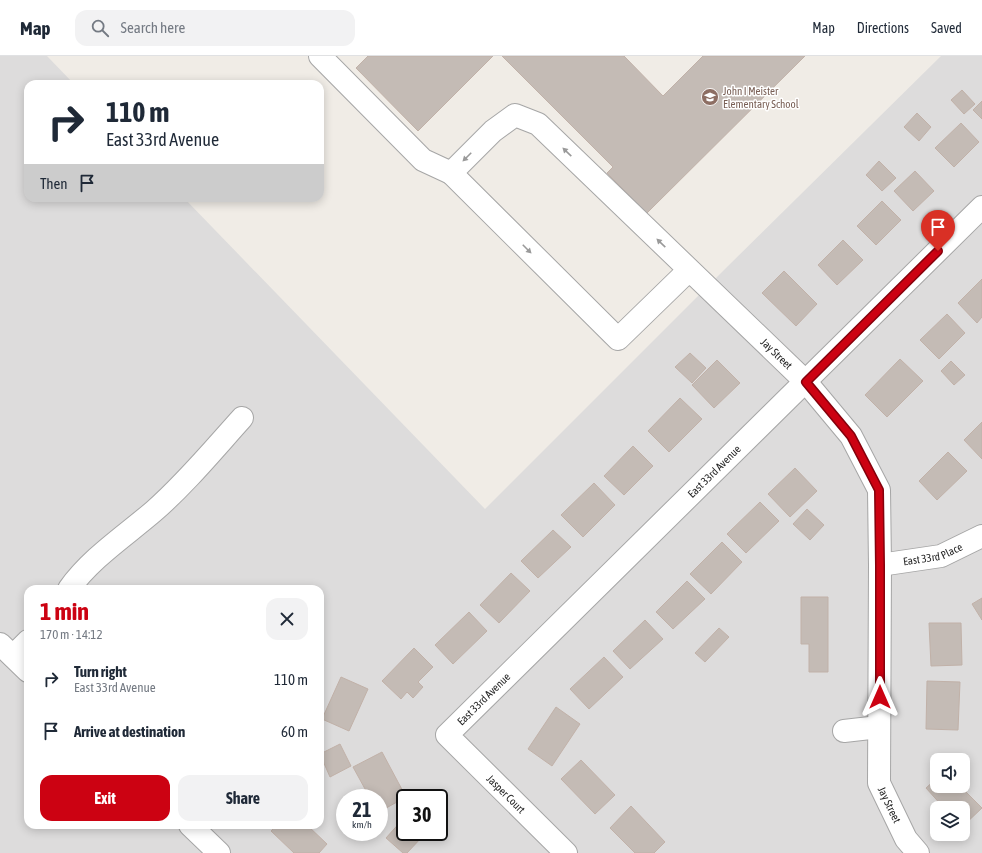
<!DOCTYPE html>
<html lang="en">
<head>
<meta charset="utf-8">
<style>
	:root { --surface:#fff; --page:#f2f2f3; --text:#1f2937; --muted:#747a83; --line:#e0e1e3; --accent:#cc0212 }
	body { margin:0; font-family:"Asap Condensed",sans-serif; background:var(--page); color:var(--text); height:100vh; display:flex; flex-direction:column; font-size:15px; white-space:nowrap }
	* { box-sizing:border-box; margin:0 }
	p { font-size:13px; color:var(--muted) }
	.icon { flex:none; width:22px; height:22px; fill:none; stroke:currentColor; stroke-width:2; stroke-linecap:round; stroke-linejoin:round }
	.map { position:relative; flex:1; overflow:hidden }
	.drawer { position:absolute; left:24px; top:529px; width:300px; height:244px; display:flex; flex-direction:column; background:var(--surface); border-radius:12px; box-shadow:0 2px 10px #0003 }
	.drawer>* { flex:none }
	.hud { position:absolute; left:24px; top:24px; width:300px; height:122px; border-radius:12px; box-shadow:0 2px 10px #0003; background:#fff; color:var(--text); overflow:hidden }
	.buttons { position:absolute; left:930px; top:697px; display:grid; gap:8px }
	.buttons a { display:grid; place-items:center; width:40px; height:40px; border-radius:8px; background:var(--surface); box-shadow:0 2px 10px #0003; font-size:20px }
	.speed { position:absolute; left:336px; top:733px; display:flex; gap:8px; font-size:20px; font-weight:700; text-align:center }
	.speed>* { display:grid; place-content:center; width:52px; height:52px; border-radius:50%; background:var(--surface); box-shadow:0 2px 10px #0003; line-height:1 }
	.speed small { font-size:10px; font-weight:400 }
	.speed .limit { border:2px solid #111; border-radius:6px; background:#fff; color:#111 }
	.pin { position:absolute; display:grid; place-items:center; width:34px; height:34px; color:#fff; margin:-41px -17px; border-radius:50% 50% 50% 0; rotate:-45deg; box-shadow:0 0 4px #0007 }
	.pin .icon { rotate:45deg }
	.me { position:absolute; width:44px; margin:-22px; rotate:0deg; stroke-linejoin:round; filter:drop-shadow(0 0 3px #0008) }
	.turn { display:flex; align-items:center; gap:14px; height:84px; padding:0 16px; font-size:18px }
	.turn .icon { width:52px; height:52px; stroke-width:2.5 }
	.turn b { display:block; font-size:28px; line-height:34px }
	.then { display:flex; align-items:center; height:38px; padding:0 16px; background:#0003; gap:8px; font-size:15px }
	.round { display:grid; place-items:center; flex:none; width:42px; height:42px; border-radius:12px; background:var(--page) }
	.headline { display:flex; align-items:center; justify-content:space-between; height:68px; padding:0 16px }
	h1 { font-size:24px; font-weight:700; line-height:30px; color:var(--accent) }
	.primary-button { display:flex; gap:8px; margin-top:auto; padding:8px 16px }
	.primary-button a { flex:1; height:46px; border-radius:12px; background:var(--accent); color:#fff; font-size:16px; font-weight:700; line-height:46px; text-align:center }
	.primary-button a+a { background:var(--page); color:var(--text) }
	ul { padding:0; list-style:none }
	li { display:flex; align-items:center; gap:12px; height:52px; padding:0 16px }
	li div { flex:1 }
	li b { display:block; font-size:15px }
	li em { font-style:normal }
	header { display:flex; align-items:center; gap:24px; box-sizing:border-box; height:56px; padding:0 20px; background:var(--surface); border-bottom:1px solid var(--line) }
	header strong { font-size:19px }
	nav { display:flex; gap:22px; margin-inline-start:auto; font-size:14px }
	.search { width:280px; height:36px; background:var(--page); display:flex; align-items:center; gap:10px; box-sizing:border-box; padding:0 14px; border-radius:12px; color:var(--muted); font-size:15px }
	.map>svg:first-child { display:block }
</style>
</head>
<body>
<header>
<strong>Map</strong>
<div class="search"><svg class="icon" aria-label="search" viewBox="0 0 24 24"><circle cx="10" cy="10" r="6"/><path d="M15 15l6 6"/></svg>Search here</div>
<nav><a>Map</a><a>Directions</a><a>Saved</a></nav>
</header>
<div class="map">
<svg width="982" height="797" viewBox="0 0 982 797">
	<rect width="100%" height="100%" fill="#f0ece6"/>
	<!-- residential -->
	<path fill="#dddcdc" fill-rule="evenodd" d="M0,0H47L74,28H28V142H184L485,453L727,211L941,0H982V797H0ZM28,533H320V769H28ZM937,704H963V730H937ZM345,742H379V776H345ZM405,742H439V776H405ZM937,752H963V778H937Z"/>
	<!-- building -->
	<path fill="#c4bbb5" stroke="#c1b1a8" d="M368,0H493L418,75L356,12Z
		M502,0H624L663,40L703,0H805L647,157L607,117L613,111Z
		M962,34L975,48L964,58L951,44Z
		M982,45V63L973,54Z
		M917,57L931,71L919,85L904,71Z
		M961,67L979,86L954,111L935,92Z
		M879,105L896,122L882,135L866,119Z
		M915,115L934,135L913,155L894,135Z
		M882,145L901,164L876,189L857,170Z
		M843,184L863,204L837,229L818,209Z
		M784,215L817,248L796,270L762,237Z
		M982,223V261L977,267L958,247Z
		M947,258L965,277L939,303L920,284Z
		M690,297L706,312L692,327L675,311Z
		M900,303L923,325L887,361L865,339Z
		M717,304L740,327L714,352L692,329Z
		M951,305L965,319L954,329L941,315Z
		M680,342L702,363L669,396L648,375Z
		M982,366V403L964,384Z
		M633,390L653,410L624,439L604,420Z
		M948,396L967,415L937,444L919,425Z
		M795,412L817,435L790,461L768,438Z
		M594,427L615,449L583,481L561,459Z
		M760,446L779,465L746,497L727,478Z
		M807,453L824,469L810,484L793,468Z
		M553,474L571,491L538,522L521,505Z
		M722,486L742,506L711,538L690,518Z
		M511,517L530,535L499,567L480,549Z
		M687,525L705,543L673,573L656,556Z
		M801,541H828V616H809V588H801Z
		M982,542V564L972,548Z
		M469,556L487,575L453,608L435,589Z
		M645,564L663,583L630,613L613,595Z
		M929,567H961L962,609L931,610Z
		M719,572L729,581L705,606L695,597Z
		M414,592L433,611L418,626L423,631L413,642L407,636L401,643L382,625Z
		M604,601L623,621L589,653L570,633Z
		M341,621L368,633L349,675L322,663Z
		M927,625L960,626L958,674L926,673Z
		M556,651L580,668L552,710L528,693Z
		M340,688L351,710L330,721L320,698Z
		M382,696L406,741L379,756V742H370L353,711Z
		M581,704L615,739L595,758L561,723Z
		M937,722V730H960L982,752L963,770V752H944L926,732Z
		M631,750L665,786L654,797H635L610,772Z
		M403,763L405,765V776H417L422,781L407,797H403L386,782Z
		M277,769H307L327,788L319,797H294L271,775Z"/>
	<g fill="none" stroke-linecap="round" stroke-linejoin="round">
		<!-- minor casing -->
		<g stroke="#a6a6a6" stroke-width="24">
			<g id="minor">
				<path d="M320,0L423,104L451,117"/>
				<path id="s1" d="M689,214L618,283L451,117L493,75L515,59L538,68L806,326L851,380L879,434L880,509L879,727L906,783L918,797"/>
				<path id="s2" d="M880,509L941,500L982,480"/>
				<path d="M69,533C91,502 125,480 154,455C186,427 214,393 242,362"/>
				<path d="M0,588L28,615"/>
				<path d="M13,600L28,585"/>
				<path d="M844,675L879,671"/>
				<path d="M190,769L219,797"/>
				<path id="s3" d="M566,797L447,679L982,151"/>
			</g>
		</g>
		<!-- minor -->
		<use href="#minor" stroke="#fff" stroke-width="22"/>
	</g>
	<!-- one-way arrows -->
	<defs><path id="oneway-solid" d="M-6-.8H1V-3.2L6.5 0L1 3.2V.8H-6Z"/></defs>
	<g fill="#9a9a9a">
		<use href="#oneway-solid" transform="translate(567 96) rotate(-136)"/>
		<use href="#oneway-solid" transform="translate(467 101) rotate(135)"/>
		<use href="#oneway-solid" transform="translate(661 187) rotate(-136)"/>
		<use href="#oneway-solid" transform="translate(527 193) rotate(45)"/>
	</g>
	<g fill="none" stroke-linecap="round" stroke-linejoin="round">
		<!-- route casing -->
		<g stroke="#85010c" stroke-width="10">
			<path id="route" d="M880,641V509L879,434L851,380L806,326L938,195"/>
		</g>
		<!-- route -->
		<use href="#route" stroke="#cc0212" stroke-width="7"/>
	</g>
	<!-- icons -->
	<defs>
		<g id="school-disc" transform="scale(0.9)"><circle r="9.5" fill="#8d6e63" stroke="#fff"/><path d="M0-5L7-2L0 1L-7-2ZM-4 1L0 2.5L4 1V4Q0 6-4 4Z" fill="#fff"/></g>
	</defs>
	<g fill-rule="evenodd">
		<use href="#school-disc" x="710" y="41"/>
	</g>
	<g text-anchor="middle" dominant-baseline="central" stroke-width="3" stroke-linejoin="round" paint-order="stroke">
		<!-- education labels -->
		<g font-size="11" fill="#785e54" stroke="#fff" text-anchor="start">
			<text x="723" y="35">John I Meister<tspan x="723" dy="13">Elementary School</tspan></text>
		</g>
		<!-- street labels -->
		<g font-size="11" fill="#1f1f1f" stroke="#fff">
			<text stroke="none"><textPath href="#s1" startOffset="777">Jay Street</textPath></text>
			<text stroke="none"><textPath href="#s3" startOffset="543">East 33rd Avenue</textPath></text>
			<text stroke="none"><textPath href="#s2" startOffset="54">East 33rd Place</textPath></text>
			<text stroke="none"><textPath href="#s3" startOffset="219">East 33rd Avenue</textPath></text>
			<text transform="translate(506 738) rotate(45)">Jasper Court</text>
			<text stroke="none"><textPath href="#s1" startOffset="1266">Jay Street</textPath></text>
		</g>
	</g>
</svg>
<div class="buttons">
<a><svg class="icon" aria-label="sound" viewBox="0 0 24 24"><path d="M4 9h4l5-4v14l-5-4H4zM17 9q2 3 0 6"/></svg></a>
<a><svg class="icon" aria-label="layers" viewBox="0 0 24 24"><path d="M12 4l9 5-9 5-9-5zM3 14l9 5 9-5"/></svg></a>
</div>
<div class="speed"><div>21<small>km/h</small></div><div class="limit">30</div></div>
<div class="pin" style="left:938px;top:195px;background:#d93025"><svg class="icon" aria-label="arrive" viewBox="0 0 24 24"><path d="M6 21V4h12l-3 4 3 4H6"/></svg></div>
<svg class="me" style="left:880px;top:641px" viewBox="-20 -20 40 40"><path d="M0-17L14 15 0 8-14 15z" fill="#cc0212" stroke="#fff" stroke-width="4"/></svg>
<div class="hud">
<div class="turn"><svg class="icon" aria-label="right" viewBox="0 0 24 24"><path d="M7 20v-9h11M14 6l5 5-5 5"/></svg><div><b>110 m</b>East 33rd Avenue</div></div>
<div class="then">Then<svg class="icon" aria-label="arrive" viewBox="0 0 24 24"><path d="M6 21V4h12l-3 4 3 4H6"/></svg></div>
</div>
<section class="drawer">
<div class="headline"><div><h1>1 min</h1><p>170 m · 14:12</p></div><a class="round"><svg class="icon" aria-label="close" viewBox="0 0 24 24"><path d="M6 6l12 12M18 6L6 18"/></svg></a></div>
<ul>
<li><svg class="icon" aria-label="right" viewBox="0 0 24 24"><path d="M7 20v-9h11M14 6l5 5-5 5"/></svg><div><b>Turn right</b><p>East 33rd Avenue</p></div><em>110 m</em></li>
<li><svg class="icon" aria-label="arrive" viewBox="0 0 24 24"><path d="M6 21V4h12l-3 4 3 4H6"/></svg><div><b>Arrive at destination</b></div><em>60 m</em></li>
</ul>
<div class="primary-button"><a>Exit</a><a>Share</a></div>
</section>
</div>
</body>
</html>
